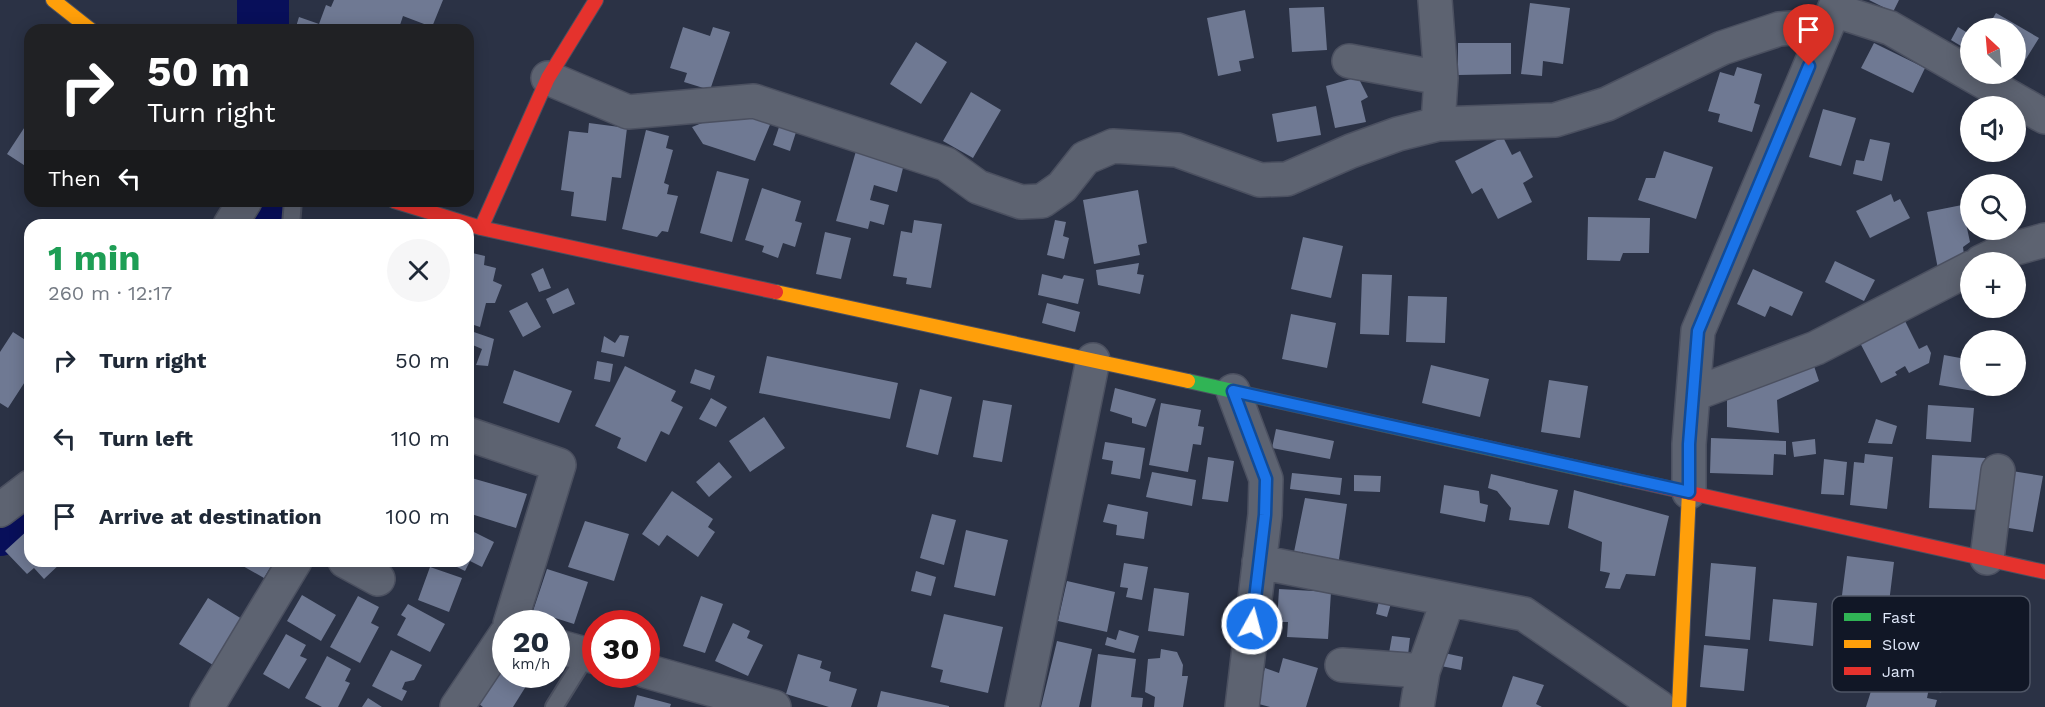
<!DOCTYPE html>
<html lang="en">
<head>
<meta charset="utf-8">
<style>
	:root { --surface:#fff; --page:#f6f6f7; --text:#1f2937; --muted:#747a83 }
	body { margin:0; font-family:"Work Sans",sans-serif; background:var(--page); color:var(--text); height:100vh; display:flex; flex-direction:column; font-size:22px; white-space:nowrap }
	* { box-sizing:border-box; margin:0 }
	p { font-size:20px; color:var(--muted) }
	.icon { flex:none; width:33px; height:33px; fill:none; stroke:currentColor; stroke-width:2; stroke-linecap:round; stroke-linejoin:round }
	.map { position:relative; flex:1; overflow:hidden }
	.drawer { position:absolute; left:24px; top:219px; width:450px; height:348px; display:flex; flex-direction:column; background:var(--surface); border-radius:18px; box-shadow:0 3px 15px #0003 }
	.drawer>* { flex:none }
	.guide { position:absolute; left:24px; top:24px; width:450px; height:183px; border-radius:18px; box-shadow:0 3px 15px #0003; background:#202124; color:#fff; overflow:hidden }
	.needle { width:39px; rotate:334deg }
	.controls { position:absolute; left:1960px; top:18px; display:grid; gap:12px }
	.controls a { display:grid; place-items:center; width:66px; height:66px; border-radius:50%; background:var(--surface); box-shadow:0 3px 15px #0003; font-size:30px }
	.speed { position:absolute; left:492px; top:610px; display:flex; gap:12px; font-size:30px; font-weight:700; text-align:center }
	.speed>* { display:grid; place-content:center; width:78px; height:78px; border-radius:50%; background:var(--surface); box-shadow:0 3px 15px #0003; line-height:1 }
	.speed small { font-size:15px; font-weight:400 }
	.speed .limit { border:9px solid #d22; background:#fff; color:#111 }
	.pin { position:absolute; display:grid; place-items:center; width:51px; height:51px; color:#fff; margin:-62px -26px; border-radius:50% 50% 50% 0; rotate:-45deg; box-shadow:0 0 6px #0007 }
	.pin .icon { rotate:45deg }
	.me { position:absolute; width:66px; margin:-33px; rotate:7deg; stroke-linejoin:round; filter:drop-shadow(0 0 4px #0008) }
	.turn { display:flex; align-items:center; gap:21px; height:126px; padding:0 24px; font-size:27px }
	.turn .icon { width:78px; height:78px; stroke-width:2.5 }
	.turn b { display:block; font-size:42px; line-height:51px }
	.then { display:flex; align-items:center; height:57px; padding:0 24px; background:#0003; gap:12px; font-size:22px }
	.round { display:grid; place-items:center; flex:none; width:63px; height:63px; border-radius:32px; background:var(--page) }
	.summary { display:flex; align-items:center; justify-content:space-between; height:102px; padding:0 24px }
	h1 { font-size:36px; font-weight:700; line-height:45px; color:#1e9e55 }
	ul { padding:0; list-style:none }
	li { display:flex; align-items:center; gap:18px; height:78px; padding:0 24px }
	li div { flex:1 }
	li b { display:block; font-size:22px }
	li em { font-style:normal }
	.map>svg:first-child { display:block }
</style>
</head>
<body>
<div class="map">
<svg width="2045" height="707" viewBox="0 0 2045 707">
	<rect width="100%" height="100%" fill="#2b3245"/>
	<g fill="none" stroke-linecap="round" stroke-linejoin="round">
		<!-- river -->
		<path stroke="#080f5a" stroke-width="52" d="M263,30V0
			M254,225L263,201
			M0,530L30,505"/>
	</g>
	<!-- building -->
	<path fill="#6f7993" d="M334,0H443L432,27L403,16L400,25L412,30H295L299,17L319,24L326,5L331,7Z
		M1869,0H1899L1893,12Z
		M1530,3L1570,8L1563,64L1543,61L1542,76L1521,74Z
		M1324,7L1327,50L1292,52L1289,8Z
		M1245,10L1254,58L1239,61L1241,71L1218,76L1207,18Z
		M1996,13L2039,38L2021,67L2016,64V28H1987Z
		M683,27L710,36L713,27L730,32L710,90L684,82L687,73L670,68Z
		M1958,27L1971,35V52L1951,40Z
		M916,42L947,62L921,104L890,84Z
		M1458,43H1511V74L1458,75Z
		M1874,43L1925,68L1913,93L1861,68Z
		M1737,67L1762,74L1754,103L1760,105L1752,132L1718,122L1720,114L1708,111L1720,72L1734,76Z
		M1358,77L1368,97L1361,101L1366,122L1335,128L1326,86Z
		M971,92L1001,110L973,158L943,141Z
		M1316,106L1321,135L1277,142L1272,114Z
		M1823,109L1856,118L1841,166L1809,157Z
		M744,110L772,120L755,161L703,144L692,127L727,113Z
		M30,119V169L7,154Z
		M589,123L627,128L621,178L612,177L606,221L571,216L574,192L561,190L569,131L588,133Z
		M780,124L797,129L790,151L773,145Z
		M646,130L669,136L666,148L673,150L664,183L669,185L667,194L678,196L668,232L662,231L657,237L622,229Z
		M1503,137L1512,155L1520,151L1533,177L1523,183L1532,202L1498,219L1482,188L1472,194L1455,161Z
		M1870,139L1890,143L1882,181L1853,174L1856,160L1864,161Z
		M856,151L904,164L897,192L874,185L870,200L889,205L884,225L870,221L868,229L836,221Z
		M1664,151L1713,167L1696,219L1638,200L1646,178H1655Z
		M717,171L749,179L732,242L700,233Z
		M762,188L801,201L795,221L802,223L795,247L783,243L778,258L762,252L764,246L745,240Z
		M1138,190L1147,243L1138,245L1140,255L1094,264L1083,200Z
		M1891,194L1894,202L1900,199L1910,218L1870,238L1856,211Z
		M1962,205L1970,242L1963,247L1964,255L1938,269L1927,212Z
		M1588,217L1650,218L1649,253H1623L1620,261L1587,260Z
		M914,220L942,224L931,288L906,284L907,278L893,276L901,231L912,233Z
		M1055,220L1066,222L1063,236L1069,238L1064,259L1047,255Z
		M825,232L851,238L841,279L816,274Z
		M1303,237L1343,246L1331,298L1291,289Z
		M468,252L485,256L484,265L496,268L493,281L502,285L495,303H486L480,327L468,323Z
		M1835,261L1875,280L1864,301L1825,282Z
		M1139,263L1137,274L1144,275L1140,294L1098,285L1096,270Z
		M543,268L551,288L539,292L531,274Z
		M1753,269L1803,292L1792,316L1770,306L1765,317L1737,304Z
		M1042,274L1062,279L1064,275L1084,279L1078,304L1038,295Z
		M1362,274L1392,275L1389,335L1360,334Z
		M568,288L575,304L553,314L546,299Z
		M1408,296L1447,297L1445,343L1406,342Z
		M527,302L541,327L523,337L509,311Z
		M1047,303L1080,312L1075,332L1042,323Z
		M1291,314L1336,323L1327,368L1282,359Z
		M1902,315L1919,349L1927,345L1931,353L1929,363L1909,373L1905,366L1895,372L1897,375L1881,383L1857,337Z
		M468,330L494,339L488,366L476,365L482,349L468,343Z
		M13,332L30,343V374L8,408L0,403V352Z
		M620,335L629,336L624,357L601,352L604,336L615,343Z
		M1944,355L1971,360V386H1992L1991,394L1939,385Z
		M767,356L898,383L890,419L759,393Z
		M1812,360L1819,381L1777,400L1779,433L1727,427V395Z
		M597,361L613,364L610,382L594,379Z
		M1431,365L1489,379L1480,417L1422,403Z
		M625,366L676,391L671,401L683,407L669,435L661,431L646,462L617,448L621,438L595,426Z
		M695,369L715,376L710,390L690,383Z
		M514,370L572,391L559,423L503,403Z
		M1549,380L1588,386L1580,438L1541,432Z
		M1115,388L1156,399L1146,427L1132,423V418L1110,411Z
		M920,389L952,397L938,455L906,447Z
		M711,398L727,407L716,427L699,419Z
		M983,400L1012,405L1002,462L973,457Z
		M1161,403L1201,410L1198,426L1204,427L1201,445L1193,444L1188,472L1149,465Z
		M1928,405L1974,408L1971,442L1926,439Z
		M764,417L785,448L750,472L729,441Z
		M1876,419L1897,426L1892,444L1868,443Z
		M1276,429L1334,441L1330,459L1272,448Z
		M1711,438L1786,441V455L1774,454L1773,475L1710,473Z
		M1815,439L1816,454L1794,457L1792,442Z
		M1105,442L1145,448L1140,479L1111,474L1113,461L1102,459Z
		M1865,454L1893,457L1887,509L1850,505L1854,462L1864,463Z
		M1932,455L1985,458L1981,510L1929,508Z
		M1208,457L1234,461L1228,502L1202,499Z
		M1824,459L1847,462L1844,495L1821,494Z
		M719,462L732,477L709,497L696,482Z
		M2012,471L2043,476L2033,532L2003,527Z
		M1152,472L1196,480L1192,506L1146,497Z
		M1292,473L1342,478L1340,495L1290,489Z
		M1491,474L1558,490L1549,525L1509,520L1511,508L1497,491L1488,488Z
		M1354,475L1381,476L1380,492L1354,491Z
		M468,477L527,494L516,528L468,513Z
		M1444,485L1479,491L1480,503L1488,505L1485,522L1440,513Z
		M1574,490L1669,516L1655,576L1626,574L1620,589L1605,588L1610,573L1600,571L1602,542L1568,528Z
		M672,491L713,519L708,527L715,532L698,557L667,535L659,546L642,534Z
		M1305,498L1347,504L1338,566L1303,563V552H1294Z
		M1108,504L1148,512L1144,539L1116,535L1117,525L1103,522Z
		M932,514L956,520L944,565L920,558Z
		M585,521L629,534L614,581L568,567Z
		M30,528V561H63L44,579L34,568L27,574L5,551Z
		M468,529L494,542L482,567L470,561L465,571L445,561H468Z
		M966,530L1008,540L995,596L954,587Z
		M1847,556L1894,562L1886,627L1862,624L1863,616L1850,615L1851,605L1841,603Z
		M234,561H274L264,578Z
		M1124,563L1148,567L1142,600L1126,597L1128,588L1120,587Z
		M1711,563L1756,567L1750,640L1705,636Z
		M430,567L462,578L449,612L418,600Z
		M547,569L588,582L574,624L533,611Z
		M916,571L936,577L931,596L911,591Z
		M1067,581L1115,592L1107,632L1058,621Z
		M1154,588L1189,593L1184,636L1148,631Z
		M1279,589L1331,592L1328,639L1287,637L1288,622H1277Z
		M302,595L336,615L321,641L287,621Z
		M358,596L379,607L371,623L379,627L360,663L330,647Z
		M701,596L723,604L705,653L683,646Z
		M1380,597L1392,600L1387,617L1376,614Z
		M208,598L242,619L213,665L179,644Z
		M1773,599L1817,603L1813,646L1769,641Z
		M408,604L445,624L430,652L397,635L406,618L401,615Z
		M944,614L1003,627L988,693L940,682L943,670L931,667Z
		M733,623L750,631L747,638L763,645L748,676L715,661Z
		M1119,630L1139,636L1134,653L1105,645L1107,637L1116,640Z
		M286,634L306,645L300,656L307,659L289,689L263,674Z
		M1392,636L1410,638L1408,655L1389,653Z
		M1940,637L1958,643L1941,693L1929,688L1927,698L1937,700L1935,707H1866L1887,640L1935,650Z
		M1057,641L1092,649L1079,707H1041Z
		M1704,645L1748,649L1744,691L1700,687Z
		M1161,649L1177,652L1183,665L1182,676H1188L1183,707H1154L1155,697L1145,692L1148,659L1160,658Z
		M391,650L422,665L414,680L405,682L402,689L407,691L402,701L372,686Z
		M1444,653L1463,657L1461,670L1441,666Z
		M798,654L822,661L820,668L831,672L829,681L857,689L851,707H829L786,694Z
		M1098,654L1136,659L1131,697L1143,698L1142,707H1091Z
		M327,656L351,669L345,681L350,683L338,707H322L305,698Z
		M1283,658L1318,668L1306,707H1270L1255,703L1265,668L1279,673Z
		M506,663V675H533L513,707H483L479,704Z
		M1513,676L1544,685L1536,704L1542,707H1502Z
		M881,691L949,706V707H877Z
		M637,695L671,704L670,707H634Z
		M368,698L382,707H362Z"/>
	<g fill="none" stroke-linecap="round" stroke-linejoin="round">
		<!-- lane casing -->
		<g stroke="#4b5060" stroke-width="20">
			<path id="lane" d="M291,225L293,201
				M554,707L587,654"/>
		</g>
		<!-- street casing -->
		<g stroke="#4b5060" stroke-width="36">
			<path id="street" d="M1435,0L1441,78L1438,124
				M1834,10L1890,28L2045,117
				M1349,61L1441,78
				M548,78L628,112L754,101L946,164L978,187L1021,202L1042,201L1062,187L1085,158L1113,146L1177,150L1260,180L1287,179L1351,151L1398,134L1438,124L1555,120L1607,104L1722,48L1779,29L1826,25
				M230,225L245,201
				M1981,262L2002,252L2045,240
				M1233,391L1266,479L1265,515L1242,707
				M1694,394L1816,348L1971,268
				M468,434L559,465L510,624
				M1689,492V444L1698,331L1838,0
				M0,510L30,487
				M1987,558L1998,471
				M345,561L378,579
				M1259,562L1524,614L1659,707
				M556,646L596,657
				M1342,665L1423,671
				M646,671L774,707
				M207,707L295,561
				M457,707L506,634
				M1022,707L1093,360
				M1417,707L1423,671L1448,600"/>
		</g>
		<!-- fast casing -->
		<g stroke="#4b5060" stroke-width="16">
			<path id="fast" d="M1188,381L1623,478"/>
		</g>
		<!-- slow casing -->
		<g stroke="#4b5060" stroke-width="16">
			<path id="slow" d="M53,0L91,30
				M776,292L1188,381
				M1679,707L1689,492"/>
		</g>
		<!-- jam casing -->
		<g stroke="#4b5060" stroke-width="16">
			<path id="jam" d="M394,201L481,228L776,292
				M481,228L548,78L596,0
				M1623,478L2045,572"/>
		</g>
		<!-- lane -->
		<use href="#lane" stroke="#5d6371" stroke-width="16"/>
		<!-- street -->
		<use href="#street" stroke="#5d6371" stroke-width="33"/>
		<!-- fast -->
		<use href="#fast" stroke="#30b455" stroke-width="14"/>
		<!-- slow -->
		<use href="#slow" stroke="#ff9f0a" stroke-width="14"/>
		<!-- jam -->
		<use href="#jam" stroke="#e5322d" stroke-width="14"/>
	</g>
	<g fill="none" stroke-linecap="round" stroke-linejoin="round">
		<!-- route casing -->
		<g stroke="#114b97" stroke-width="15">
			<path id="route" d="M1252,624L1265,515L1266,479L1233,391L1689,492V444L1698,331L1809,66"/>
		</g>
		<!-- route -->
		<use href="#route" stroke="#1a73e8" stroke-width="10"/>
	</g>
	<!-- legend -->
	<rect x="1832" y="596" width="198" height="96" rx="9" fill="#111726" stroke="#4f5666" stroke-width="1.5"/>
	<rect x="1844" y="613" width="27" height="8" fill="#30b455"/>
	<rect x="1844" y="640" width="27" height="8" fill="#ff9f0a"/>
	<rect x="1844" y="667" width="27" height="8" fill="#e5322d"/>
	<g font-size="16" fill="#e1e9fb">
		<text x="1882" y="623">Fast</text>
		<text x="1882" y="650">Slow</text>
		<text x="1882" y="677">Jam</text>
	</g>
</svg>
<div class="controls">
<a><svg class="needle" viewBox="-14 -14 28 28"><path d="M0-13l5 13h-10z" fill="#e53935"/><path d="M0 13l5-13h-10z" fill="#747a83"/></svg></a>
<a><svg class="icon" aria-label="sound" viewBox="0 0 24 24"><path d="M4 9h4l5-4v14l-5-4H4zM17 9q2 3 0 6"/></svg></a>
<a><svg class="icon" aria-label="search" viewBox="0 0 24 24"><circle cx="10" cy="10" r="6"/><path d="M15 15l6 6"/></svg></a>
<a>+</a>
<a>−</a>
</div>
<div class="speed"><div>20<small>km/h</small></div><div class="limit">30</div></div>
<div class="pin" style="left:1809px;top:66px;background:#d93025"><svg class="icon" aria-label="arrive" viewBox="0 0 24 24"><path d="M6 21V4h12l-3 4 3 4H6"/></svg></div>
<svg class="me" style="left:1252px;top:624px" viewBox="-20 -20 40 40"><circle r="17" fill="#1a73e8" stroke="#fff" stroke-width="3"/><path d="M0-11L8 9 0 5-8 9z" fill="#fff"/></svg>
<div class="guide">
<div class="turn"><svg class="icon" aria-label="right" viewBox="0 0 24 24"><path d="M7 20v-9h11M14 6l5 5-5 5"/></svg><div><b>50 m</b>Turn right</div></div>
<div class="then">Then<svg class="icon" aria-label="left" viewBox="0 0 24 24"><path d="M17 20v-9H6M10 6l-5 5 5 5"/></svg></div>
</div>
<section class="drawer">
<div class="summary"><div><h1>1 min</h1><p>260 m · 12:17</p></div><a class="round"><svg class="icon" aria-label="close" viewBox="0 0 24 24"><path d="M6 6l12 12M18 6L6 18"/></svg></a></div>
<ul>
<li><svg class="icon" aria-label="right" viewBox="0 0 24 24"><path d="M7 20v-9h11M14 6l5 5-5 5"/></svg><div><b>Turn right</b></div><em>50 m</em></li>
<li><svg class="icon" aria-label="left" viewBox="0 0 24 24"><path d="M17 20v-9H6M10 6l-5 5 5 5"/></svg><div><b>Turn left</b></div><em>110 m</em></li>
<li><svg class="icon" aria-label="arrive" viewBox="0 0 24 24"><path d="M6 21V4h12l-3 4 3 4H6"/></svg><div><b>Arrive at destination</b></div><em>100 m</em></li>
</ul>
</section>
</div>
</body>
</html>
